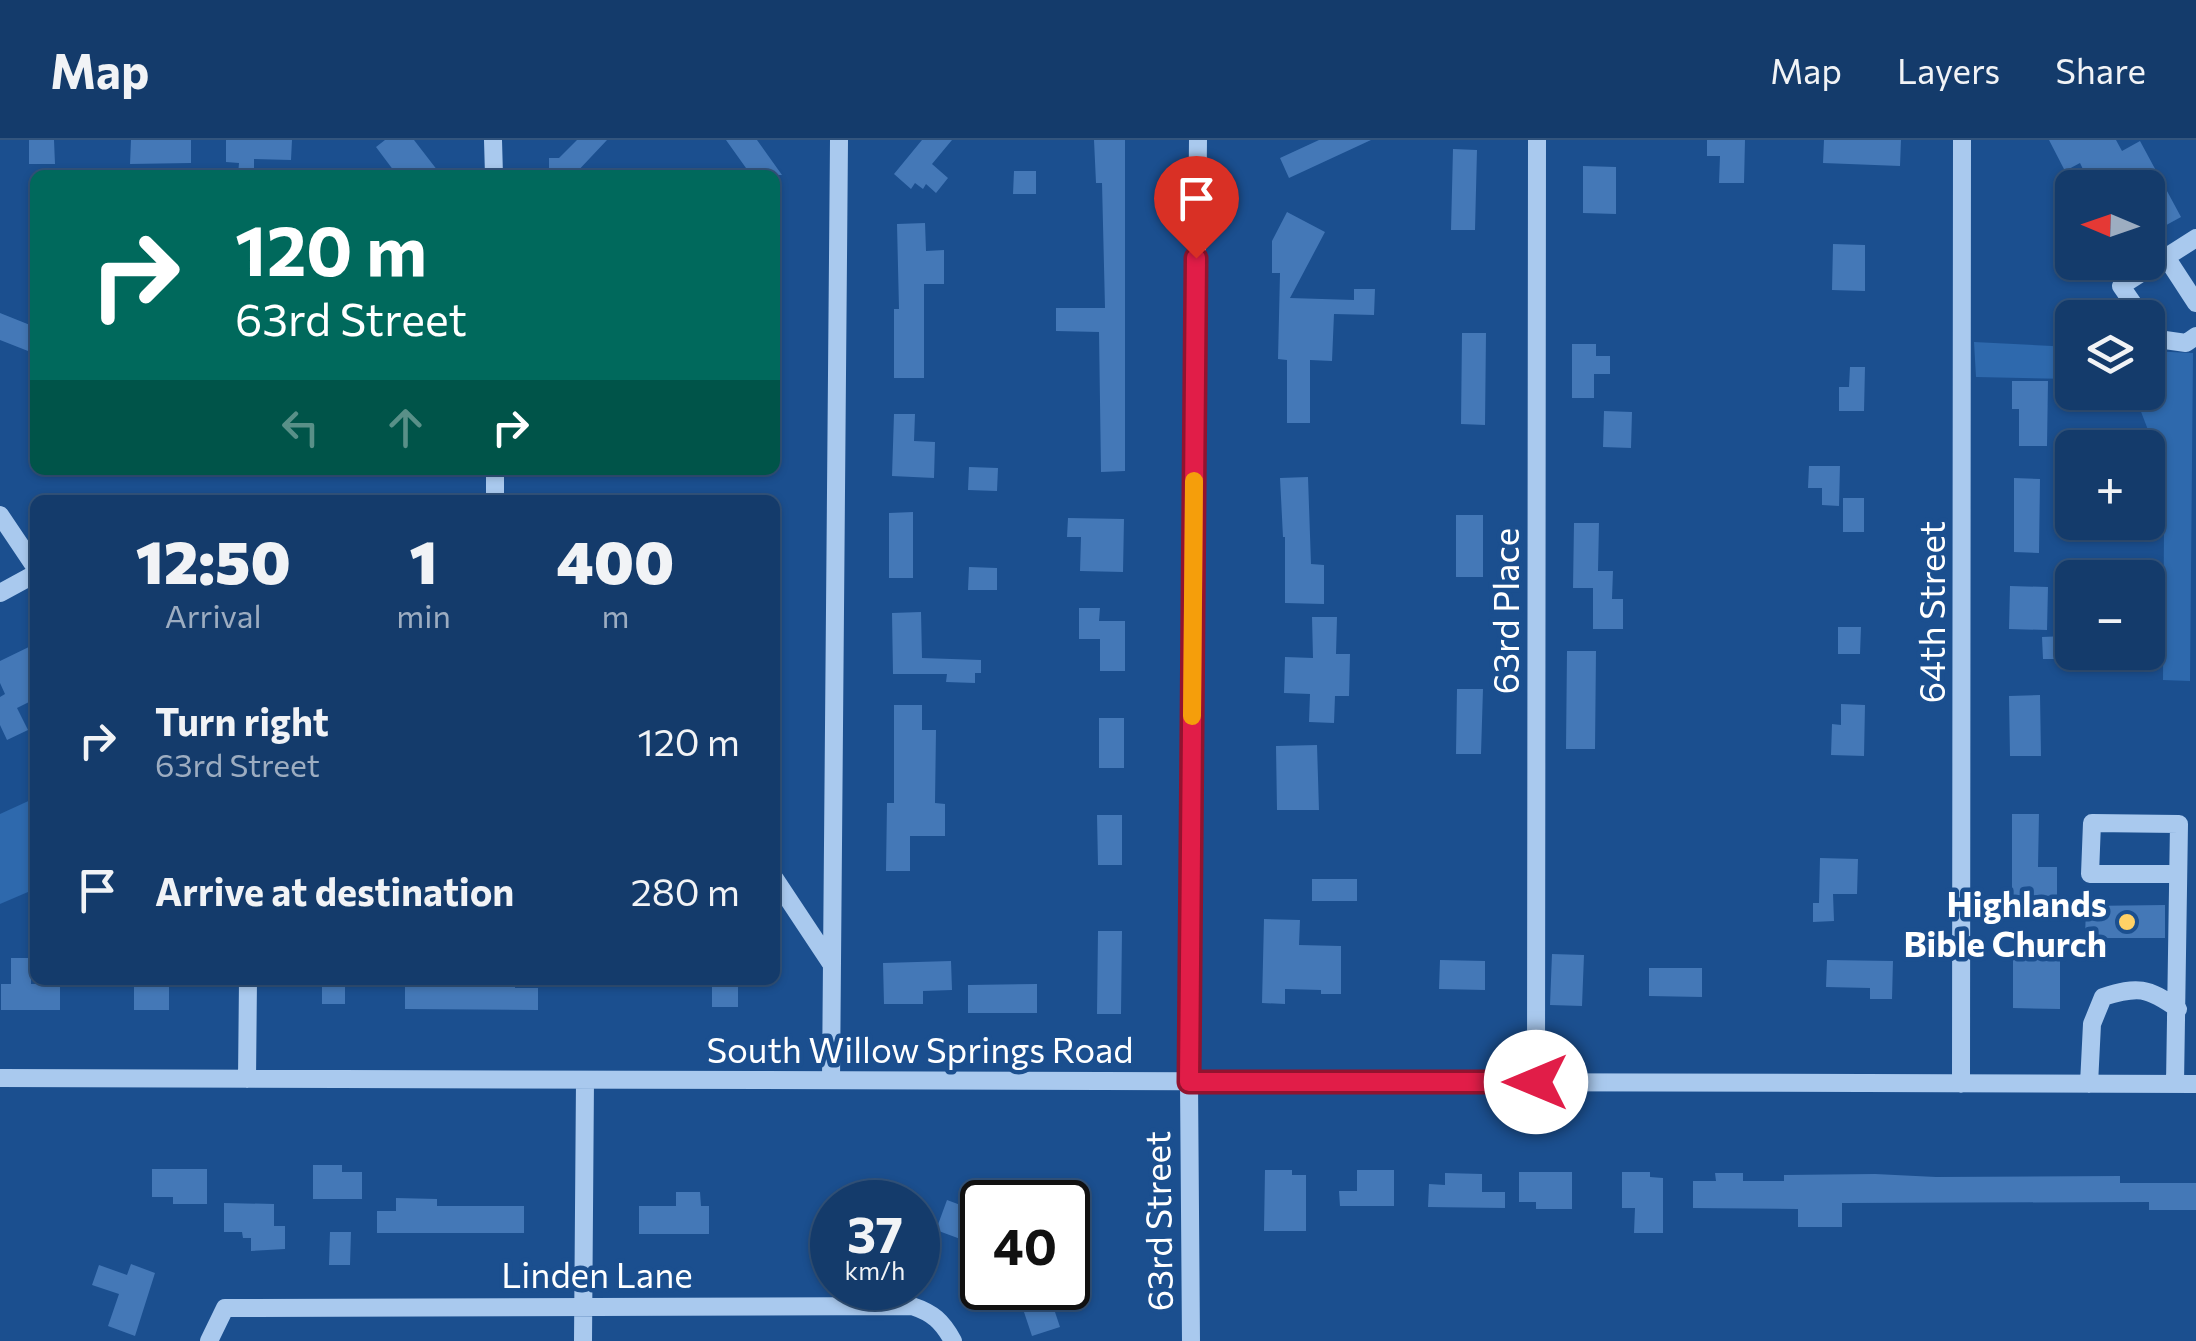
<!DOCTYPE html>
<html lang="en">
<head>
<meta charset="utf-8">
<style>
	:root { --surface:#143b6b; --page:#214673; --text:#f1f3f6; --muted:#9dadc1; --line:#33557e }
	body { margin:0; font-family:Commissioner,sans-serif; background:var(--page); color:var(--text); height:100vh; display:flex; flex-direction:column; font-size:38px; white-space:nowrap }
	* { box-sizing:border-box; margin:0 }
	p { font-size:32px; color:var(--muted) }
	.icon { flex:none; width:55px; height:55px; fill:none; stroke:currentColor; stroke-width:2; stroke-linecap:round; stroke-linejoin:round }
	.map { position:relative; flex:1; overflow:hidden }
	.panel { position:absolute; left:30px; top:355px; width:750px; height:490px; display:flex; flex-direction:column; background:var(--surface); border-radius:15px; box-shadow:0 2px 8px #0004,0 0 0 2px var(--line) }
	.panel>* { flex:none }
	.hud { position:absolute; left:30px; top:30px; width:750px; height:305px; border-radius:15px; box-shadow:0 2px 8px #0004,0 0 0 2px var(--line); background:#00695c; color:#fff; overflow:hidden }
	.needle { width:65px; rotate:272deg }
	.controls { position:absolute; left:2055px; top:30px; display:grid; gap:20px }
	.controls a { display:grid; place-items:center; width:110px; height:110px; border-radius:15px; background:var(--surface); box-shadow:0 2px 8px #0004,0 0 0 2px var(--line); font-size:50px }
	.speed { position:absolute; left:810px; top:1040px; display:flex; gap:20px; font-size:50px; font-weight:700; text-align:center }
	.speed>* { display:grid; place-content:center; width:130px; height:130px; border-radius:50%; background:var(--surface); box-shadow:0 2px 8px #0004,0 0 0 2px var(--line); line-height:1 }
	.speed small { font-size:25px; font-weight:400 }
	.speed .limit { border:5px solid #111; border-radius:15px; background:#fff; color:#111 }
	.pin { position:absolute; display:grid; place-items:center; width:85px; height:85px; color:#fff; margin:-102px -42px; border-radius:50% 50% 50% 0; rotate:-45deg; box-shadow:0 0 10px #0007 }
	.pin .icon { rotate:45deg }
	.me { position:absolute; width:110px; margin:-55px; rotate:270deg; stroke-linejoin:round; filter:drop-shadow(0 0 8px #0008) }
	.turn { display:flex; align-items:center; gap:35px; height:210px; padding:0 40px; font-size:45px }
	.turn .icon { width:130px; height:130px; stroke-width:2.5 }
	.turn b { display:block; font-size:70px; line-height:85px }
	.lanes { display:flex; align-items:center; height:95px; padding:0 40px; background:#0003; justify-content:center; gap:50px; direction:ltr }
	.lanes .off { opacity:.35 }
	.eta { display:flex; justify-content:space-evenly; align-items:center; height:170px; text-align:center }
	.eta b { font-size:60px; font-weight:800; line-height:70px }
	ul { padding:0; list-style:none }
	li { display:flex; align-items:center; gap:30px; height:150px; padding:0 40px }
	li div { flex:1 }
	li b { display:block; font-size:38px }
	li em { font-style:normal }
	header { display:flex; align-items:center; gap:60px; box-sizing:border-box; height:140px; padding:0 50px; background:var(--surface); border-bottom:2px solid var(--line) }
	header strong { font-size:48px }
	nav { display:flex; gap:55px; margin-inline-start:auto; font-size:35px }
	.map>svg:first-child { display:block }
</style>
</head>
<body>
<header>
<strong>Map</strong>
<nav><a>Map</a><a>Layers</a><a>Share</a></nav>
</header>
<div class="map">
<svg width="2196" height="1201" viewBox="0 0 2196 1201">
	<rect width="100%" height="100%" fill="#1b4f8f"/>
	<!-- green -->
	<path fill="#2e69ad" d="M1974,202L2072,207V239L1976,237Z
		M2148,211L2193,213L2190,541L2163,540L2164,388L2153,303L2135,256L2130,253L2148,252Z
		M35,658V749L0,764V674Z"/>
	<!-- building -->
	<path fill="#4478b7" d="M29,0H54L55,24H29Z
		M131,0H191V23L130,24Z
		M226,0H292L291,20L254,19V35H238L239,23L226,22Z
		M385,0H414L441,35H397L376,7Z
		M577,0H607L574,35H549V18H559Z
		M726,0H757L782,35H751Z
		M922,0H952L932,24L948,38L936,53L926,44L923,49L915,43L911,49L894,34Z
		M1094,0H1125V331L1101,332L1099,192L1056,191V168H1105L1102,43H1096Z
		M1319,0H1371L1289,38L1280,18Z
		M1707,0H1745L1744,43H1719L1720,16H1707Z
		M1824,0H1901L1900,26L1823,23Z
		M2049,0H2116L2122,11L2140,1L2181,77L2148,95V48H2092L2080,23L2065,31Z
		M1453,9L1477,10L1475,90H1451Z
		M1583,26L1616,27V74L1583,73Z
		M1014,31H1036V54H1013Z
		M1287,72L1325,92L1290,158L1354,160V149H1375L1374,175L1334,174L1332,221L1310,220V283H1287V220L1278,219L1280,133H1272V101Z
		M925,83L926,111L944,110V144H924V238H894V169H899L897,84Z
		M1833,104L1865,105V151L1832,150Z
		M0,173L35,187L28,211L0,200Z
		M1462,193H1486L1485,285L1461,284Z
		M1572,204H1596V216H1610V234H1594V258H1572Z
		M1850,227H1865L1864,271H1839V247H1849Z
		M2012,241H2048L2047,306H2019V269H2012Z
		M1604,271L1632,272L1631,308L1603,307Z
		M894,274H915L914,301L935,302L934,338L892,336Z
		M1809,326H1840L1839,366L1822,365V348H1808Z
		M969,327L998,328L997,351L968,350Z
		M1308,337L1311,424L1324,425V464L1285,463V397H1283L1280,338Z
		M2014,338L2040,339L2039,413L2014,412Z
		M1843,358H1864V392H1843Z
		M913,372V438H889V373Z
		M1456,375H1483V437H1456Z
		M1068,378L1124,379L1123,432L1080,431L1081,397H1067Z
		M1574,383H1599L1598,431H1613L1612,459H1623V489H1593V448H1573Z
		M969,427L997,428V450H968Z
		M2010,446L2048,447L2047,490L2009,489Z
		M1079,468H1100L1099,481H1125V531H1100V499H1079Z
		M921,472L922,518L981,520V533H975V543L946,542L947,534H893L892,473Z
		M1312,477H1337L1336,514H1350L1349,556H1335L1334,583L1309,582L1310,554L1284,553L1285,517L1313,518Z
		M1838,487H1861L1860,514H1838Z
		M2065,496L2066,519H2043L2042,497Z
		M35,504V559L17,568L28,590L7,600L0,585V557L5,554L0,543V521Z
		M1567,511H1596L1595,609H1566Z
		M1457,549H1483L1481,614H1456Z
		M2040,555L2041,616H2010L2009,556Z
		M1841,564L1865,565L1864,616L1831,615L1832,584L1841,585Z
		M894,565H922V590H936L935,663L945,664V696H910V731H886L887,663H894Z
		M1099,578H1124V628H1099Z
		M1317,605L1319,670H1277L1276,606Z
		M2012,674H2039L2038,727H2057V756L2012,755Z
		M1097,675H1122V725H1098Z
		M1820,718L1858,719L1857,754H1833L1834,781L1813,782V763H1819Z
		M1312,739H1357V761H1312Z
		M2165,765V798H2085L2086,766Z
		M1264,779L1300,780L1299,805L1341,806V854H1321V850L1285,849V864L1262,863Z
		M1098,791H1122L1121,874H1097Z
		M1552,814L1584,815L1582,866L1550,865Z
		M2013,816H2060V869L2013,868Z
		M11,818H31V844H60V870H1V844H11Z
		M1440,820L1485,821V850L1439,849Z
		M1827,820L1893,821L1892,859H1870V848L1826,847Z
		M951,821L952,850L923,851V864H884L883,823Z
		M1649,828H1702V857L1649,856Z
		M134,840H169V870H134Z
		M322,840H345V864H322Z
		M441,840H515V848H538V870L405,869V844L441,843Z
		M712,840H738V867H712Z
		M1037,844V873H968V845Z
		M313,1025H342V1032H362V1059H313Z
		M152,1029H207V1064H173V1057H152Z
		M1265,1030H1292V1035H1306V1091H1264Z
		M1357,1030H1394V1066H1340L1339,1051H1357Z
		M1519,1032H1572V1069H1536V1062H1519Z
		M1622,1032H1650V1037L1663,1038V1093H1634L1635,1068H1622Z
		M1445,1033L1482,1034V1052H1505V1068L1428,1067L1429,1044L1445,1045Z
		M1715,1033H1743V1041H1784V1035L1875,1034L1936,1037L2120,1036V1043H2196V1070H2149V1062L1842,1063V1087H1798V1069L1693,1068V1041H1716Z
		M676,1052H700L701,1066H709V1094H639V1066H676Z
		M396,1058L437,1059V1066H524V1093H377V1071H396Z
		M947,1060L982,1073V1107L936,1090Z
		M224,1063L274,1064V1086H285V1109L251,1111V1098H243L242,1092H224Z
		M330,1092H351L350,1125H329Z
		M131,1124L155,1133L135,1196L108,1186L119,1154L92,1145L99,1125L127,1135Z
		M1016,1148H1047L1060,1187L1032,1196Z"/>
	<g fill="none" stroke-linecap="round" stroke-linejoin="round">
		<!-- minor -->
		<path stroke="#a9c9ee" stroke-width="18" d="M493,0L494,35
			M2166,117L2196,163
			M2143,178L2121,146L2196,98
			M2148,184L2158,199L2186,203L2196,196
			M495,330V360
			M0,375L35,427
			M0,453L35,434
			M775,739L830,822
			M0,938L2196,944
			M247,939L248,840
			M831,940L839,0
			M1536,942L1537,0
			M1961,944L1962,0
			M2089,944L2092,884L2103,857C2138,846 2147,847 2178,869
			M2175,944L2179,684L2092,683L2090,734H2178
			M209,1201L225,1168L912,1166C933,1173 942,1181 953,1201
			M583,1201L585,940
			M1191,1201L1189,941L1198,0"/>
	</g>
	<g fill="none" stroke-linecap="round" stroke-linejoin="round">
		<!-- route casing -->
		<g stroke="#92132f" stroke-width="25">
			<path id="route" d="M1196,118L1189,942H1536"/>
		</g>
		<!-- route -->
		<use href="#route" stroke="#e11d48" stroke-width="18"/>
		<!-- slow -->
		<path stroke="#f59e0b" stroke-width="18" d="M1192,576L1194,341"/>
	</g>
	<!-- markers -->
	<circle fill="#ffd166" stroke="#1b4f8f" stroke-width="4" cx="2127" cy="782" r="10"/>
	<g text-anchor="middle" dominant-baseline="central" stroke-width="9" stroke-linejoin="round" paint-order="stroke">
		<!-- street labels -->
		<g font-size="35" fill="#fff" stroke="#1b4f8f">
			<text transform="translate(1504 471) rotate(-90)">63rd Place</text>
			<text transform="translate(1930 472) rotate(-90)">64th Street</text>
			<text x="920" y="908">South Willow Springs Road</text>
			<text transform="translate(1157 1081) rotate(-91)">63rd Street</text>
			<text x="597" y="1133">Linden Lane</text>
		</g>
		<!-- poi labels -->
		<g font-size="35" font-weight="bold" fill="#fff" stroke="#1b4f8f" text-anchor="end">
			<text x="2107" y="762">Highlands<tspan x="2107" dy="40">Bible Church</tspan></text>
		</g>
	</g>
</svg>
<div class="controls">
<a><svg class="needle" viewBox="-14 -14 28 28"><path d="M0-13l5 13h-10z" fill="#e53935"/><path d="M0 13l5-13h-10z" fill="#9dadc1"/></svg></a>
<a><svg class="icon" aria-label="layers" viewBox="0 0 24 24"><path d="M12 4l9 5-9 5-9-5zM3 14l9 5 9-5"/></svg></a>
<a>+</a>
<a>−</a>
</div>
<div class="speed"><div>37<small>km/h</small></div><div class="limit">40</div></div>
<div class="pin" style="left:1196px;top:118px;background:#d93025"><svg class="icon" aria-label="arrive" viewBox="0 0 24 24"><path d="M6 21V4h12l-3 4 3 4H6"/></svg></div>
<svg class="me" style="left:1536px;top:942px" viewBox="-20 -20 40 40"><circle r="19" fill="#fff"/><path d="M0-13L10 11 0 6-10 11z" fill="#e11d48"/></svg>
<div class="hud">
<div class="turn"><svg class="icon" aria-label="right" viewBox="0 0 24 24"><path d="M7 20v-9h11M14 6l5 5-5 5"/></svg><div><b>120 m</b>63rd Street</div></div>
<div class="lanes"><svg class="icon off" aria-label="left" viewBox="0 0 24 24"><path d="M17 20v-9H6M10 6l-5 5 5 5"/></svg><svg class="icon off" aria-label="ahead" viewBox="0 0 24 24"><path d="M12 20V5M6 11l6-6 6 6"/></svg><svg class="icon" aria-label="right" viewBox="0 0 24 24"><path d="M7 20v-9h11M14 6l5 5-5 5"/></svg></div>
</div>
<section class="panel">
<div class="eta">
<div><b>12:50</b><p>Arrival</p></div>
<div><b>1</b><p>min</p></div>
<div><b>400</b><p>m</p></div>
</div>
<ul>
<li><svg class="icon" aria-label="right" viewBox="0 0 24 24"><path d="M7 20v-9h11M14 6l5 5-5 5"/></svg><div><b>Turn right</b><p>63rd Street</p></div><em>120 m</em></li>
<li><svg class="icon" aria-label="arrive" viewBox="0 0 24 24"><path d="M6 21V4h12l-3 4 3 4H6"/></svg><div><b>Arrive at destination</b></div><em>280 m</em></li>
</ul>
</section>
</div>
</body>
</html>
